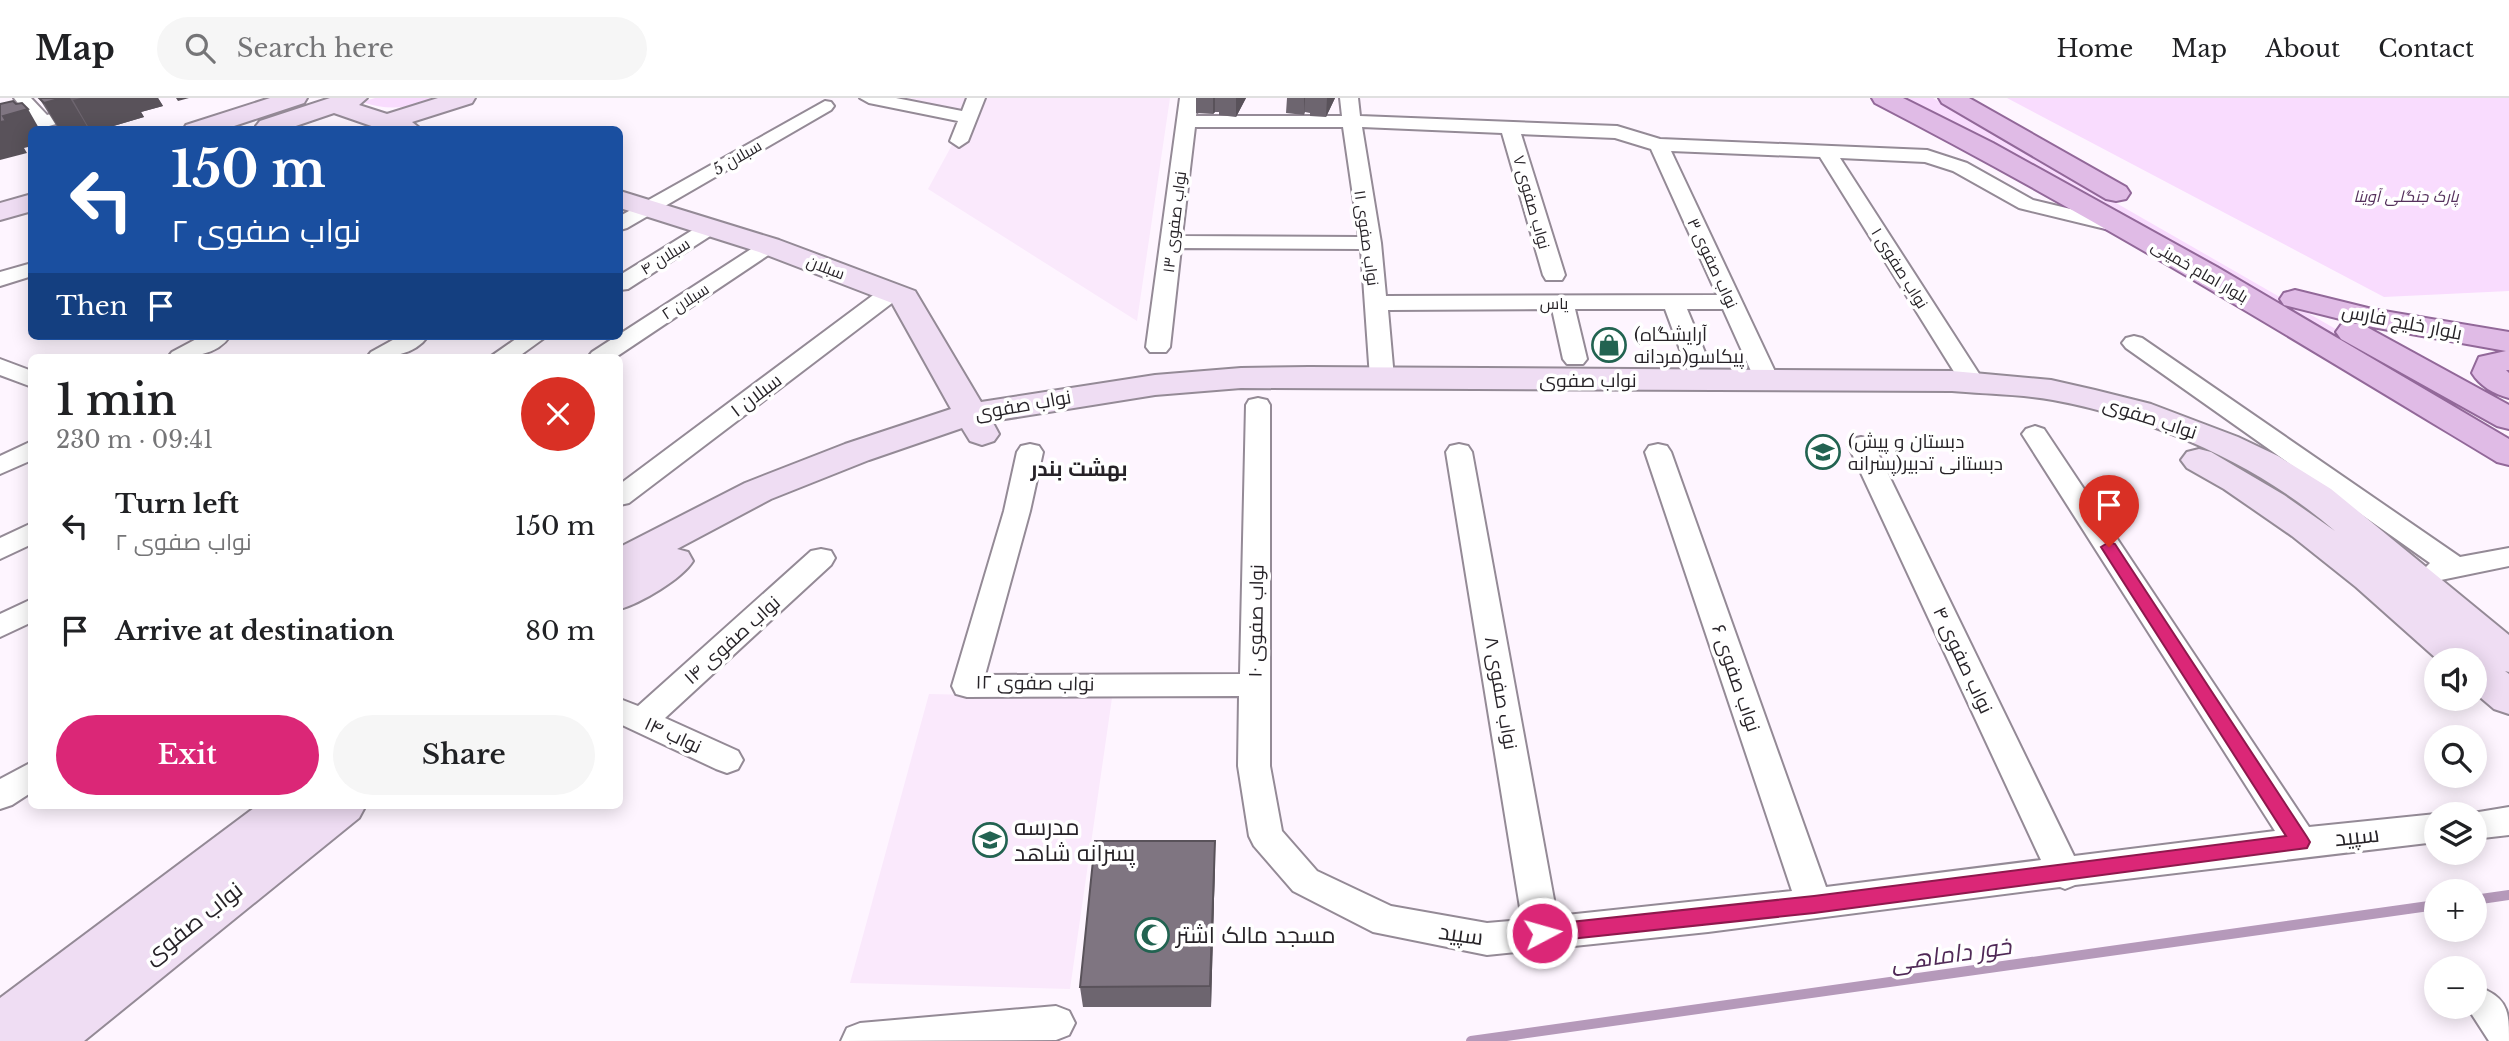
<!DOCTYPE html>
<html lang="en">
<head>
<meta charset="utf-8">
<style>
	:root { --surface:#fff; --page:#f6f6f6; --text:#202124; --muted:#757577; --line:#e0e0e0; --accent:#db2777 }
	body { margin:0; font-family:"Libre Baskerville",Cairo,serif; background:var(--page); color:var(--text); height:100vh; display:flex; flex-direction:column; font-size:26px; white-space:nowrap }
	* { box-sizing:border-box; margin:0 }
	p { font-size:23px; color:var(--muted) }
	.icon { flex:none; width:38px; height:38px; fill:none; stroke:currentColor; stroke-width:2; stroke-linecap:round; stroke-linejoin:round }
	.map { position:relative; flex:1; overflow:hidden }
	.panel { position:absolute; left:28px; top:256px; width:595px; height:455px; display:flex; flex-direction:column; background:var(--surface); border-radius:10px; box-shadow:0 4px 18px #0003 }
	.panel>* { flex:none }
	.guide { position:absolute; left:28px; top:28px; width:595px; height:214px; border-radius:10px; box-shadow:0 4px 18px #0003; background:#1a4fa0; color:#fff; overflow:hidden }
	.tools { position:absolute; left:2424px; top:550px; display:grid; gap:14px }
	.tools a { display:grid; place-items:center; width:63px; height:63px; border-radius:50%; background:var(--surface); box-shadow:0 4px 18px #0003; font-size:35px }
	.pin { position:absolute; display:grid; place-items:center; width:60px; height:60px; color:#fff; margin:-72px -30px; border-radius:50% 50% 50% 0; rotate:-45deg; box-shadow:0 0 7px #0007 }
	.pin .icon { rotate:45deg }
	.me { position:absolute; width:77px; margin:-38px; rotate:84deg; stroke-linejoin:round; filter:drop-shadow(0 0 5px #0008) }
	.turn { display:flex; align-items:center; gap:24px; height:147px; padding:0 28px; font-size:32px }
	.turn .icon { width:91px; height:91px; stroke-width:2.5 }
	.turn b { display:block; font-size:49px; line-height:60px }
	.then { display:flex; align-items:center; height:66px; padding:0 28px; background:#0003; gap:14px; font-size:26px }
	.round { display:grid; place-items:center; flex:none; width:74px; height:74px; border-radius:37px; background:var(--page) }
	.head { display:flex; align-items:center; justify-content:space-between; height:119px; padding:0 28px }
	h1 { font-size:42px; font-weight:600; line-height:52px }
	.button { display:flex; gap:14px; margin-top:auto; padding:14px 28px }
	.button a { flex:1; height:80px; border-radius:42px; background:var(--accent); color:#fff; font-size:28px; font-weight:600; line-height:80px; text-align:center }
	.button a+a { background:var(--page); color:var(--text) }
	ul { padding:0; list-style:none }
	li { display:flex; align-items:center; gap:21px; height:105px; padding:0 28px }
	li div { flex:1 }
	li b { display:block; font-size:26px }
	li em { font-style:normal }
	header { display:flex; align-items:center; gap:42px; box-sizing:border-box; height:98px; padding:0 35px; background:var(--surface); border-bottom:2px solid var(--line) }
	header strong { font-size:33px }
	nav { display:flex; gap:38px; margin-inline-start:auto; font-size:24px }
	.search { width:490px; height:63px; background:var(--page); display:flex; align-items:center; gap:18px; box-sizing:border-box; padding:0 24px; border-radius:38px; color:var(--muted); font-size:26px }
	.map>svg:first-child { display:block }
</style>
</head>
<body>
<header>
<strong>Map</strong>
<div class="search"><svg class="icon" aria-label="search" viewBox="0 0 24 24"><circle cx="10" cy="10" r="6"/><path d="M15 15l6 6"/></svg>Search here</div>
<nav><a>Home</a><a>Map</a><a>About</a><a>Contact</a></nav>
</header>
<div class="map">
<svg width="2509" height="943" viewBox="0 0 2509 943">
	<rect width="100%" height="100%" fill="#fef5ff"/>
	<!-- built -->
	<path fill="#fae9fc" d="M891,0H1170L1137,223L928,91L970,14Z
		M929,596L1112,600L1070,891L850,885Z"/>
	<!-- green -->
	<path fill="#f9dcfe" d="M375,0H441C413,9 391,14 362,4Z
		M1901,0H1933L2456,300H2438L1985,40Z
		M2007,0H2509V193L2384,199Z"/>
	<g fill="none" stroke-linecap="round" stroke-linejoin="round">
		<!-- stream -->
		<path stroke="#b599ba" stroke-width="10" d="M2474,802L2509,797
			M1471,943L2436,807"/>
		<!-- street casing -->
		<g stroke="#948a96" stroke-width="4">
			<path id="street" d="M14,0H31L47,17L107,0H136L133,4L0,42V30L31,22Z
				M860,0H896L962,13L967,0H985L968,43L959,49L950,43L958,23L869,5Z
				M1180,0H1198L1196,18H1342L1340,0H1358L1360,18L1617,28L1660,41L1927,52L1967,65L2033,102L2129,125L2132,129L2129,133L2122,135L2019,110L1953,73L1925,64L1840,60L1985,285L1981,290L1973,292L1965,290L1961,285L1820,59L1671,53L1779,282L1775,287L1767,289L1759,287L1755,282L1723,211H1687L1706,257L1702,262H1686L1682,257L1665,211H1575L1587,261L1583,266H1567L1563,261L1552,211L1388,212L1394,280L1390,285H1374L1370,280L1361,151L1181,150L1170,249L1166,254H1150L1146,249ZM1195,29H1343L1359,139L1182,138ZM1362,29L1502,35L1543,177L1546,182H1562L1565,177L1521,36L1615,40L1651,51L1717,197L1386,198L1381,145Z
				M825,3L831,4L834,8L831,12L627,130L620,132V118Z
				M711,123L718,125L721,129L718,133L628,191L620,192V177L704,125Z
				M769,142L776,144L780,148L776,152L616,259H588L592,254L762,144Z
				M32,165V178L0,188V174Z
				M892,187L900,189L903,194L900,199L629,405L620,407V386L884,189Z
				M202,238H230C217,258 190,259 168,259L172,254Z
				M400,238H428C414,258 389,259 367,259L371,254Z
				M520,238H547L518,259H490Z
				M2134,238L2142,240L2460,459L2509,450V468L2436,483L2426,480L2422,473L2430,465L2126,250L2122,245L2126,240Z
				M0,261L32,273V289L0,277Z
				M1258,300L1267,302L1270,307V668L1282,733L1317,773L1391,808L1487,825L1522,822L1446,354L1450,348L1459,346L1468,348L1472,354L1557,818L1792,793L1645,354L1649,348L1658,346L1667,348L1671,354L1826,789L2041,762L1848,347L1852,341L1861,339L1870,341L1874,347L2074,758L2275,733L2022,336L2026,331L2035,328L2044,331L2309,729L2436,716V744L2075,787L2065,791L2060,789L1708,834L1487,857L1373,834L1293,793L1254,748L1249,738L1238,668L1239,598L967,599L956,596L952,588L1004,413L1017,354L1021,348L1030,346L1039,348L1043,354L1030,413L985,577L1240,576L1246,307L1249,302Z
				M32,343V362L0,376V358Z
				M32,425V446L0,461V440Z
				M821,451L831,453L835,460L831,467L665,620L738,653L743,662L738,671L727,675L716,671L620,626V601L638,608L811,453Z
				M32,501V524L0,539V516Z
				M32,664V694L12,707L0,711V681Z
				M2509,709V737L2474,741V716H2467Z
				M2486,892C2509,903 2509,917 2509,943H2489L2467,909L2474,908V896Z
				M1056,908L1069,913L1075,925L1069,937L1056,942L841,943L847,930L860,925Z"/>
		</g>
		<!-- secondary casing -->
		<g stroke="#948a96" stroke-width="4">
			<path id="secondary" d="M270,0H307L304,5L222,32H183L186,27Z
				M330,0H367L359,7L387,16L438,0H475L472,5L412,24L422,32H383L334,15L284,32H259L256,28L260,23Z
				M620,93L779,142L915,193L981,304L1155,277L1241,270L1309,269L1952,273L2051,282L2095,292L2151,306L2238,339L2278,358L2331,391L2509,537V574L2505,573L2509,576V616L2494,611L2474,594V562H2438L2356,489L2292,438L2224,391L2187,370L2181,362L2187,354L2199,351L2211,354L2284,397L2335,433C2256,365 2155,321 2053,302C2020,296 1985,296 1952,293L1241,290L1155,297L992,323L999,336L994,343L982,347L970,343L962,330L869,362L771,401L677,451L688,454L693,463C682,481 641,505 620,511V479L622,477L620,478V449L745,385L845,346L951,311L892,205L759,154L620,110Z
				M32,96V113L0,122V105Z
				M258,707H366L359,720L84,943H0V900Z"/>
		</g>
		<!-- primary casing -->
		<g stroke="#926899" stroke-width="4">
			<path id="primary" d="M1872,0H1903L1993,45L2217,169L2509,341V367L2497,364C2292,240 2088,115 1875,5Z
				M1939,0H1969L2126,89L2130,95L2126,101L2116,103L2106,101L1942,5Z
				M2295,192L2372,211L2509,234V272H2506L2509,275V300C2494,296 2480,288 2472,275L2479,259L2506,253L2372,229L2284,207L2280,201L2284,195Z
				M2352,225L2363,227L2509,307V331L2497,328L2341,241L2336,234L2341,227Z"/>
		</g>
		<!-- street -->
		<use href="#street" fill="#fff" fill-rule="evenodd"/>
		<!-- secondary -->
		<use href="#secondary" fill="#efddf3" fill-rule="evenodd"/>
		<!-- primary -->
		<use href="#primary" fill="#e0bbe6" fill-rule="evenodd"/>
	</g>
	<!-- wall -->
	<path fill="#6d656f" d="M39,0H158L163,8L141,14L144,19L100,32H90L88,30L82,32H59Z
		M1196,0H1246L1236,19L1219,17V14H1215L1213,16L1196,15Z
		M1287,0H1335L1326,19L1310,18V15L1305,14L1304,17L1286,15Z
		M1215,743V764L1211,909H1083L1080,889Z"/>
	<!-- shaded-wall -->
	<path fill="#59525a" d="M62,0H70L88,30L82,32H60L44,5Z
		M81,0H158L163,8L141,14L144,19L100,32H90L73,2Z
		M176,0H189L178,3Z
		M1213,0H1215V14L1213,16Z
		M1236,0H1246L1236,19Z
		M1304,0H1305L1304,17Z
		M1327,0H1335L1326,19Z
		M28,11L40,32H32V48L24,50L27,55L0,62V24L3,18Z
		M1215,743V764L1211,909L1210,888Z"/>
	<!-- building -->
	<path fill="#7f7581" stroke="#59525a" stroke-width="2" d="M39,0H62L44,5Z
		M13,3L16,6L22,5L28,11L3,18L6,23L0,24V6Z
		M1095,743H1215L1210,888L1080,889Z"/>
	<!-- route -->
	<path fill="#db2777" stroke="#8e194d" stroke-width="2" d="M2109,444L2115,446L2307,739L2310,744L2307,750L1814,815L1542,844L1535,842L1532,835L1535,829L1542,827L1814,798L2286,738L2101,449Z"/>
	<!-- icons -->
	<defs>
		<g id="shop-ring" transform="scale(1.75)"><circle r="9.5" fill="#fff" stroke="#226351" stroke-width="1.5"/><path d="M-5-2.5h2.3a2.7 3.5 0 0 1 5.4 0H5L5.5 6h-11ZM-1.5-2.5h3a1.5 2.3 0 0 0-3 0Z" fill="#226351"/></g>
		<g id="school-ring" transform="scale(1.75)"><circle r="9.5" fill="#fff" stroke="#226351" stroke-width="1.5"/><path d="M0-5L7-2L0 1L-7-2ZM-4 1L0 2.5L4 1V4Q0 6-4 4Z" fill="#226351"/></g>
		<g id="mosque-ring" transform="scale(1.75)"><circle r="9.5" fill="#fff" stroke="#226351" stroke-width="1.5"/><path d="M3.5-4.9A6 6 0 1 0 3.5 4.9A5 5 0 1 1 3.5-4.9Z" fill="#226351"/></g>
	</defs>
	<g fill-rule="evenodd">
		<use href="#shop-ring" x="1609" y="247"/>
		<use href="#school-ring" x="1823" y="354"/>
		<use href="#school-ring" x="990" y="742"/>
		<use href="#mosque-ring" x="1152" y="837"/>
	</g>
	<g text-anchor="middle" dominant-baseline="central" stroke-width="7" stroke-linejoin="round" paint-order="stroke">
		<!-- far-street labels -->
		<g font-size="16" fill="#272328" stroke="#fff">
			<text transform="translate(737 59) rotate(-30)">سبلان 5</text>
			<text transform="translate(1532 104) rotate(74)">نواب صفوی ۷</text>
			<text transform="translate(1174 124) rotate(-83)">نواب صفوی ۱۳</text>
			<text transform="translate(1367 140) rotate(82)">نواب صفوی ۱۱</text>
			<text transform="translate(665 158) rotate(-32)">سبلان ۴</text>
			<text transform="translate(1713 165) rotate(65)">نواب صفوی ۳</text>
			<text transform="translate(826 169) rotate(21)">سبلان</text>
			<text transform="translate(1900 170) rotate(58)">نواب صفوی ۱</text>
			<text transform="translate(2200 173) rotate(30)">بلوار امام خمینی</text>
			<text transform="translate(685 203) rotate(-33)">سبلان ۲</text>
			<text x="1554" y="205">یاس</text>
		</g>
		<!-- far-park labels -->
		<g font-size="16" font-style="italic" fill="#55305c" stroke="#fff">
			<text x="2406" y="98">پارک جنگلی آوینا</text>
		</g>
		<!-- street labels -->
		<g font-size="19" fill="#272328" stroke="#fff">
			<text transform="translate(2402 224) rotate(11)">بلوار خلیج فارس</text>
			<text x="1588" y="282">نواب صفوی</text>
			<text transform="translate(756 297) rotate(-37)">سبلان ۱</text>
			<text transform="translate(1023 307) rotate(-10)">نواب صفوی</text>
			<text transform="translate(2150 320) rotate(18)">نواب صفوی</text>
			<text transform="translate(1256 523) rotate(-89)">نواب صفوی ۱۰</text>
			<text transform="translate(732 542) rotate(-42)">نواب صفوی ۱۴</text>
			<text transform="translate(1963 562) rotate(65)">نواب صفوی ۴</text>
			<text transform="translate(1736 580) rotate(71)">نواب صفوی ۶</text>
			<text transform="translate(1035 585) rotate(1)">نواب صفوی ۱۲</text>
			<text transform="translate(1501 595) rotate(80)">نواب صفوی ۸</text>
			<text transform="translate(673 637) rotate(25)">نواب ۱۴</text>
		</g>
		<!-- poi labels -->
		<g font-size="19" fill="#272328" stroke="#fff" text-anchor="start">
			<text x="1634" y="236">(آرایشگاه<tspan x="1634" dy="22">پیکاسو(مردانه</tspan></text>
			<text x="1848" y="343">(دبستان و پیش<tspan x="1848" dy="22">دبستانی تدبیر(پسرانه</tspan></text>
		</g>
		<!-- neighbourhood labels -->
		<g font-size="21" font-weight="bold" fill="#272328" stroke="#fff">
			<text x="1079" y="371">بهشت بندر</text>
		</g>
		<!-- near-poi labels -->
		<g font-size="23" fill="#272328" stroke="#fff" text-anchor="start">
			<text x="1014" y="729">مدرسه<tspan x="1014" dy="26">پسرانه شاهد</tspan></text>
			<text x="1176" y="837">مسجد مالک اشتر</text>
		</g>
		<!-- near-street labels -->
		<g font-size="23" fill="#272328" stroke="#fff">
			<text transform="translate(2357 738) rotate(-6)">سپید</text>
			<text transform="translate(193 825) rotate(-38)">نواب صفوی</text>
			<text transform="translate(1461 836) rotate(8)">سپید</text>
		</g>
		<!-- near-water labels -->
		<g font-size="24" font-style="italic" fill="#502a57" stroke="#fff">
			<text transform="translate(1951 856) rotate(-8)">خور داماهی</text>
		</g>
	</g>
</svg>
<div class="tools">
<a><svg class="icon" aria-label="sound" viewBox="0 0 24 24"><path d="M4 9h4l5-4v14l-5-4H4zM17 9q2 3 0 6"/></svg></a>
<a><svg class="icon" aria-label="search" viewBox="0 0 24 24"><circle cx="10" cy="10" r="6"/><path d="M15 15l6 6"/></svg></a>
<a><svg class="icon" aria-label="layers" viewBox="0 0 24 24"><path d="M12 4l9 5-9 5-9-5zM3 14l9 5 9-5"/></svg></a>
<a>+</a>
<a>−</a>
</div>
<div class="pin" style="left:2109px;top:449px;background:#d93025"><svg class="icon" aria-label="arrive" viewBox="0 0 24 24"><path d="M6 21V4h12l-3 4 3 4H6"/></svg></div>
<svg class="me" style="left:1542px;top:835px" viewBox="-20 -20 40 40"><circle r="17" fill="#db2777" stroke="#fff" stroke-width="3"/><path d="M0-11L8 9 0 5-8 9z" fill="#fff"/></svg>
<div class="guide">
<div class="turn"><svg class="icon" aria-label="left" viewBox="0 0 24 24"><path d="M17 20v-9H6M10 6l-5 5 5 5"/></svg><div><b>150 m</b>نواب صفوی ۲</div></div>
<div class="then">Then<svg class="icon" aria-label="arrive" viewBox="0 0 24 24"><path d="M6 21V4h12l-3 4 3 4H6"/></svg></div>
</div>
<section class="panel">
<div class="head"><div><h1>1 min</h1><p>230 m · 09:41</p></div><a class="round" style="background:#d93025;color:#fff"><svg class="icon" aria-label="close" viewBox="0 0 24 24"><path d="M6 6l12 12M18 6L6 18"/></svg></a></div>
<ul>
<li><svg class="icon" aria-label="left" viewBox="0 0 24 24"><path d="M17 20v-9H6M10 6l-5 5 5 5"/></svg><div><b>Turn left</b><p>نواب صفوی ۲</p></div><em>150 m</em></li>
<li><svg class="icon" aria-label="arrive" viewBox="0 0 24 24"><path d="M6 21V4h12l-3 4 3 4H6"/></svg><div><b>Arrive at destination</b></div><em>80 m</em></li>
</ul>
<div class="button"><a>Exit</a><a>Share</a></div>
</section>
</div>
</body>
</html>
